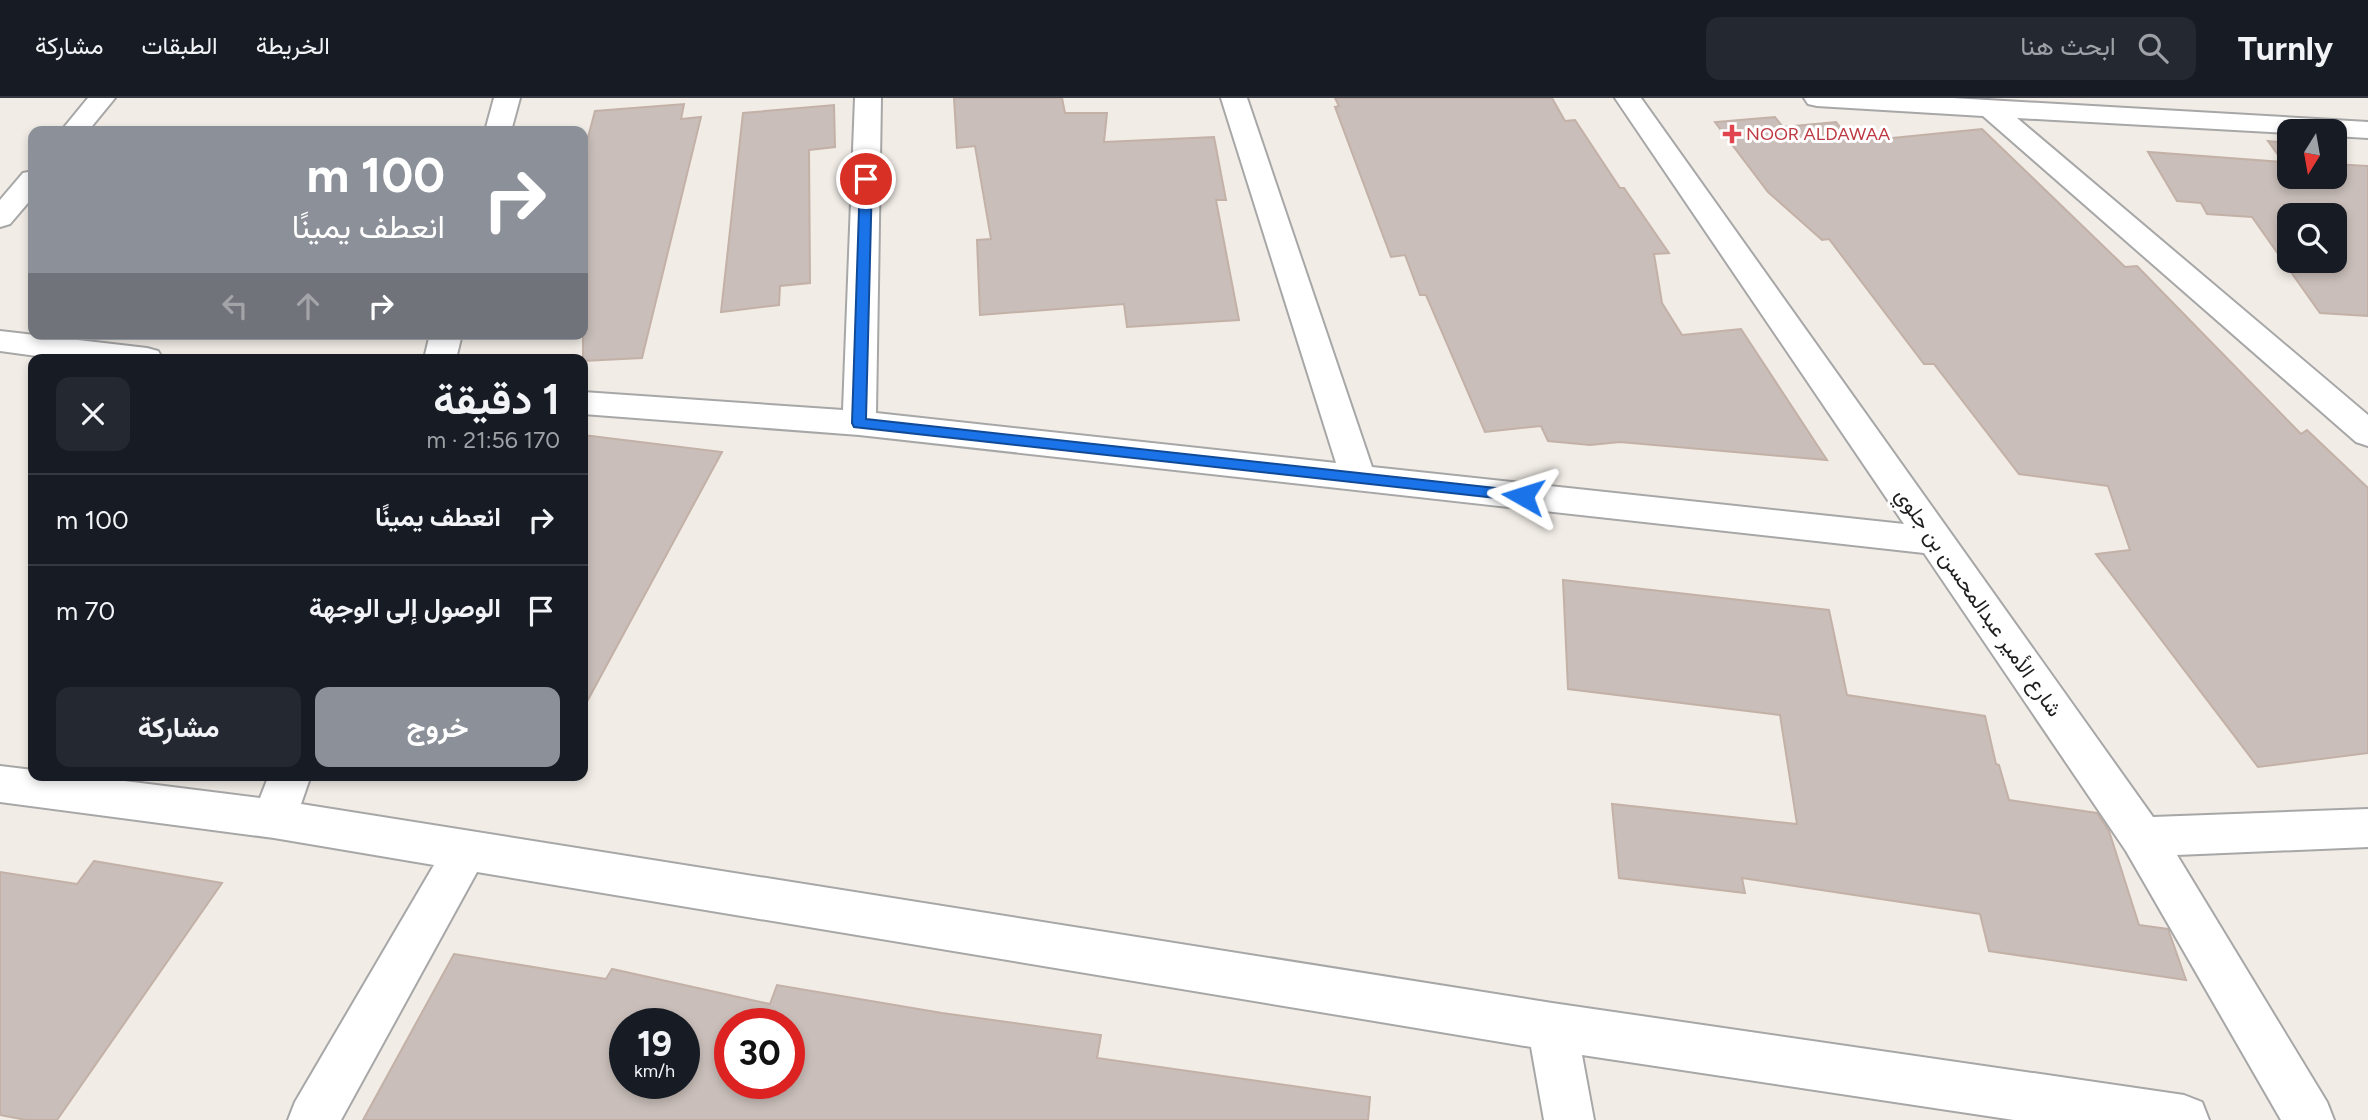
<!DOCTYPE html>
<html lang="ar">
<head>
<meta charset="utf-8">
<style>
	:root { --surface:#171b24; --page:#242831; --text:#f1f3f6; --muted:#9ea1a6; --line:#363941; --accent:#8c9099 }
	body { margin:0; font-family:Figtree,Vazirmatn,sans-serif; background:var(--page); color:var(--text); direction:rtl; height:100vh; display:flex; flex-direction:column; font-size:26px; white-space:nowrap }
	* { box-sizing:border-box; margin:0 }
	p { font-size:23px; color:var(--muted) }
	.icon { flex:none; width:38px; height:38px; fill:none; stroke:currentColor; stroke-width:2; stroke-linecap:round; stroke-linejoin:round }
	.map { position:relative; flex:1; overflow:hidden; direction:ltr }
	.drawer { position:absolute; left:28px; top:256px; width:560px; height:427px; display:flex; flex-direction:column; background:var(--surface); border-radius:14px; box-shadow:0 4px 10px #0003; direction:rtl }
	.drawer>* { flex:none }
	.guide { position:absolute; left:28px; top:28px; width:560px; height:214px; border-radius:14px; box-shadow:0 4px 10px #0003; direction:rtl; background:#8c9099; color:#fff; overflow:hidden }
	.needle { width:46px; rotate:191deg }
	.tools { position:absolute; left:2277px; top:21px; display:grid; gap:14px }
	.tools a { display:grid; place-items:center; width:70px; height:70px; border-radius:14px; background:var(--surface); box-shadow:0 4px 10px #0003; font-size:35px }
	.speed { position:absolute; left:609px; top:910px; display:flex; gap:14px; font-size:35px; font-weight:700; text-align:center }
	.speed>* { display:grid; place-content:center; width:91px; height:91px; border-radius:50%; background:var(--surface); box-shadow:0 4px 10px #0003; line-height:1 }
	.speed small { font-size:18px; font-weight:400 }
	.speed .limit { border:10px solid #d22; background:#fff; color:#111 }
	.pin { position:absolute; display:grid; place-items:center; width:60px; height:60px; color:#fff; margin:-30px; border:4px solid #fff; border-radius:50%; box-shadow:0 2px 7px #0007 }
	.me { position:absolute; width:77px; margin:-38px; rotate:276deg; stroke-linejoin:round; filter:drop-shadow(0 0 5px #0008) }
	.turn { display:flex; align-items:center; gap:24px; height:147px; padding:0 28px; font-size:32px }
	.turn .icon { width:91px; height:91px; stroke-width:2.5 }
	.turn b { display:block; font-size:49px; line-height:60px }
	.lanes { display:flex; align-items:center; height:66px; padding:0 28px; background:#0003; justify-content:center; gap:35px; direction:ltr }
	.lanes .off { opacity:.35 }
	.round { display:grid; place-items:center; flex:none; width:74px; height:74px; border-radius:14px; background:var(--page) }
	.head { display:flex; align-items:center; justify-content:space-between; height:119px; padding:0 28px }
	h1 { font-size:42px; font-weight:700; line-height:52px }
	.cta { display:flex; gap:14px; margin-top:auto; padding:14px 28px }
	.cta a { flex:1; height:80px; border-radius:14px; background:var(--accent); color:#fff; font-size:28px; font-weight:700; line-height:80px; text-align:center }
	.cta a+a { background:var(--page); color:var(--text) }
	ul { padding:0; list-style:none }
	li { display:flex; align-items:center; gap:21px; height:91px; padding:0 28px; border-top:2px solid var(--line) }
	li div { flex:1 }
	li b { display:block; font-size:26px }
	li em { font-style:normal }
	header { display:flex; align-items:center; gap:42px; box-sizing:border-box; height:98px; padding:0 35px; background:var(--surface); border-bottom:2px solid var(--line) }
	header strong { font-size:33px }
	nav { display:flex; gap:38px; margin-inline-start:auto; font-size:24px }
	.search { width:490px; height:63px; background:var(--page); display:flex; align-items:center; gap:18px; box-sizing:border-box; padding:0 24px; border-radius:14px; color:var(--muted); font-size:26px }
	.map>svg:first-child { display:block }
</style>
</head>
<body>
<header>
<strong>Turnly</strong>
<div class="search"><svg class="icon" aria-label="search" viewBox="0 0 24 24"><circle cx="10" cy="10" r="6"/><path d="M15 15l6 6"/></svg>ابحث هنا</div>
<nav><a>الخريطة</a><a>الطبقات</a><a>مشاركة</a></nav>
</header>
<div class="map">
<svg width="2368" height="1022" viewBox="0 0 2368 1022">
	<rect width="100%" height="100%" fill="#f1ece6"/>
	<!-- building -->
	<path fill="#c9beb9" stroke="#c3b1a8" stroke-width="2" fill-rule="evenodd" d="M954,0H1062L1065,15H1107L1104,44L1214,39L1226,102H1216L1239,222L1127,229L1124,206L980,217L977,142L991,141L975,48L957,50Z
		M1335,0H1552L1565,23L1575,22L1620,90H1624L1669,155L1654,156L1662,205L1682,237L1741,231L1827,362L1620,344L1590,347L1548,343L1541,328L1485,334L1426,197H1420L1405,157L1391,159L1335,9L1339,8Z
		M684,6L681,21L701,19L642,260L583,263V58L595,13Z
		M834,7L835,49L809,52L810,185L780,188L779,207L721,214L743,15Z
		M1775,19L1783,29L1836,24L1852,44L1982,31L2125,169L2137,168L2301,336L2307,332L2368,390V655L2258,669L2096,456L2130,452L2108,388L2019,376L1934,266H1924L1829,141L1822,142L1768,94L1715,24Z
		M2268,43L2289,45V79H2334V66L2368,68V218L2320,215L2252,119L2207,116L2201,105L2177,103L2148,54L2283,64ZM2289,117H2334V163H2289Z
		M583,337L722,354L583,611Z
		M1563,482L1829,512L1847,597L1985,618L1996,666L1999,667L2009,702L2097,715L2109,733L2139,827L2168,831L2186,882L1989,853L1980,816L1742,780L1745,795L1619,780L1612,706L1797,726L1780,617L1568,591Z
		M94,763L222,785L57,1022H26L0,1017V774L77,786Z
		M454,856L606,881L612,871L770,906L777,887L942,915L1101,937L1097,960L1370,999L1368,1022H363ZM625,926H684V985H625ZM730,926H789V985H730Z"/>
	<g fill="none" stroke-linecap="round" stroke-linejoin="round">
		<!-- minor casing -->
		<g stroke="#a7a7a7" stroke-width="4">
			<path id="minor" d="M88,0H115L88,33H61Z
				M494,0H520L511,33H485Z
				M855,0H881L876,315L1336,365L1221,0H1247L1372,369L1904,426L1615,0H1641L2153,719L2368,711V749L2177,757L2327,1004L2334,1022H2281L2126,753L1924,455L859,337L583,316V294L843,312Z
				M1804,0H1953L2368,24V40L2334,38V33H2289V35L2017,20L2368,317V348L2356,344L1983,18L1817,8L1808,6Z
				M33,73V99L10,126L0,129V102L23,75Z
				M0,233L147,250L158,253L163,261H59L0,253Z
				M430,236H462L456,261H424Z
				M0,668L33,672V677H77L260,700L269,677H311L301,706L1552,905L2184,997L2202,1004L2209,1022H2014L1582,957L1594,1022H1544L1531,949L477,774L341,1022H288L295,1004L434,767L274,740L0,704Z"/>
		</g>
		<!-- minor -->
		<use href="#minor" fill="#fff" fill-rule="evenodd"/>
	</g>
	<!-- route -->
	<path fill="#1a73e8" stroke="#114b97" stroke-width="2" d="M866,78L872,81L866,321L1523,393L1531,398L1523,403L854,329L852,325L860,81Z"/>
	<!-- markers -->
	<path fill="#e0444e" stroke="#fff" stroke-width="2.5" d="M1728.5 25.5h7v7h7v7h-7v7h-7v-7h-7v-7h7z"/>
	<g text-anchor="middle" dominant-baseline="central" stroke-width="6" stroke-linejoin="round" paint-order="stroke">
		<!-- far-health labels -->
		<g font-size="18" fill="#be3a42" stroke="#fff" text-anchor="start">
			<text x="1746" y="36">NOOR ALDAWAA</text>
		</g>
		<!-- street labels -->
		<g font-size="21" fill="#202020" stroke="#fff">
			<text transform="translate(1979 504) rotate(55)">شارع الأمير عبدالمحسن بن جلوي</text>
		</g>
	</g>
</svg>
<div class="tools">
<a><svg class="needle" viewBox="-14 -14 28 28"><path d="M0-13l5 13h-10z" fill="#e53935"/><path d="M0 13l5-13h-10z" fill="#9ea1a6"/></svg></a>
<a><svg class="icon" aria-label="search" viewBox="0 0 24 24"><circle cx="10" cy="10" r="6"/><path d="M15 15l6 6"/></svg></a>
</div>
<div class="speed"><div>19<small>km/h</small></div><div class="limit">30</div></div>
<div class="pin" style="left:866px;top:81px;background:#d93025"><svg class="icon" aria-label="arrive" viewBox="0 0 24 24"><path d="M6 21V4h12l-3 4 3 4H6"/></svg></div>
<svg class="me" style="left:1523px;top:398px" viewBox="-20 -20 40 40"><path d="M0-17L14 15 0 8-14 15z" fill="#1a73e8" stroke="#fff" stroke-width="4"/></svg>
<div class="guide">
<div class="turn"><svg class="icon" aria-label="right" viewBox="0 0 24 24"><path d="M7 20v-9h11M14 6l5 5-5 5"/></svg><div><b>100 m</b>انعطف يمينًا</div></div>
<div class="lanes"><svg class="icon off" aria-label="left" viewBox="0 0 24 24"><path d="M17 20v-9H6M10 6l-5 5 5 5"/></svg><svg class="icon off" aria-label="ahead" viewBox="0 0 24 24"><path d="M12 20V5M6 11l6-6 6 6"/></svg><svg class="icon" aria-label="right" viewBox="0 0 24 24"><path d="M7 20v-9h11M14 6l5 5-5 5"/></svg></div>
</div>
<section class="drawer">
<div class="head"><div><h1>1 دقيقة</h1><p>170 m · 21:56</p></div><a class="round"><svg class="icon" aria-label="close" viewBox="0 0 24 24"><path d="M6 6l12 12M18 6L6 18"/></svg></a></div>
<ul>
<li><svg class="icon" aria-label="right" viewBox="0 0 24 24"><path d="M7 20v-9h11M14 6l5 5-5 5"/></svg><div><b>انعطف يمينًا</b></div><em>100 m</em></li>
<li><svg class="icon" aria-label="arrive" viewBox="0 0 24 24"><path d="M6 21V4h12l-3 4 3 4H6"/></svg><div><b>الوصول إلى الوجهة</b></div><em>70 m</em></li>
</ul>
<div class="cta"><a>خروج</a><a>مشاركة</a></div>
</section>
</div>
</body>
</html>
